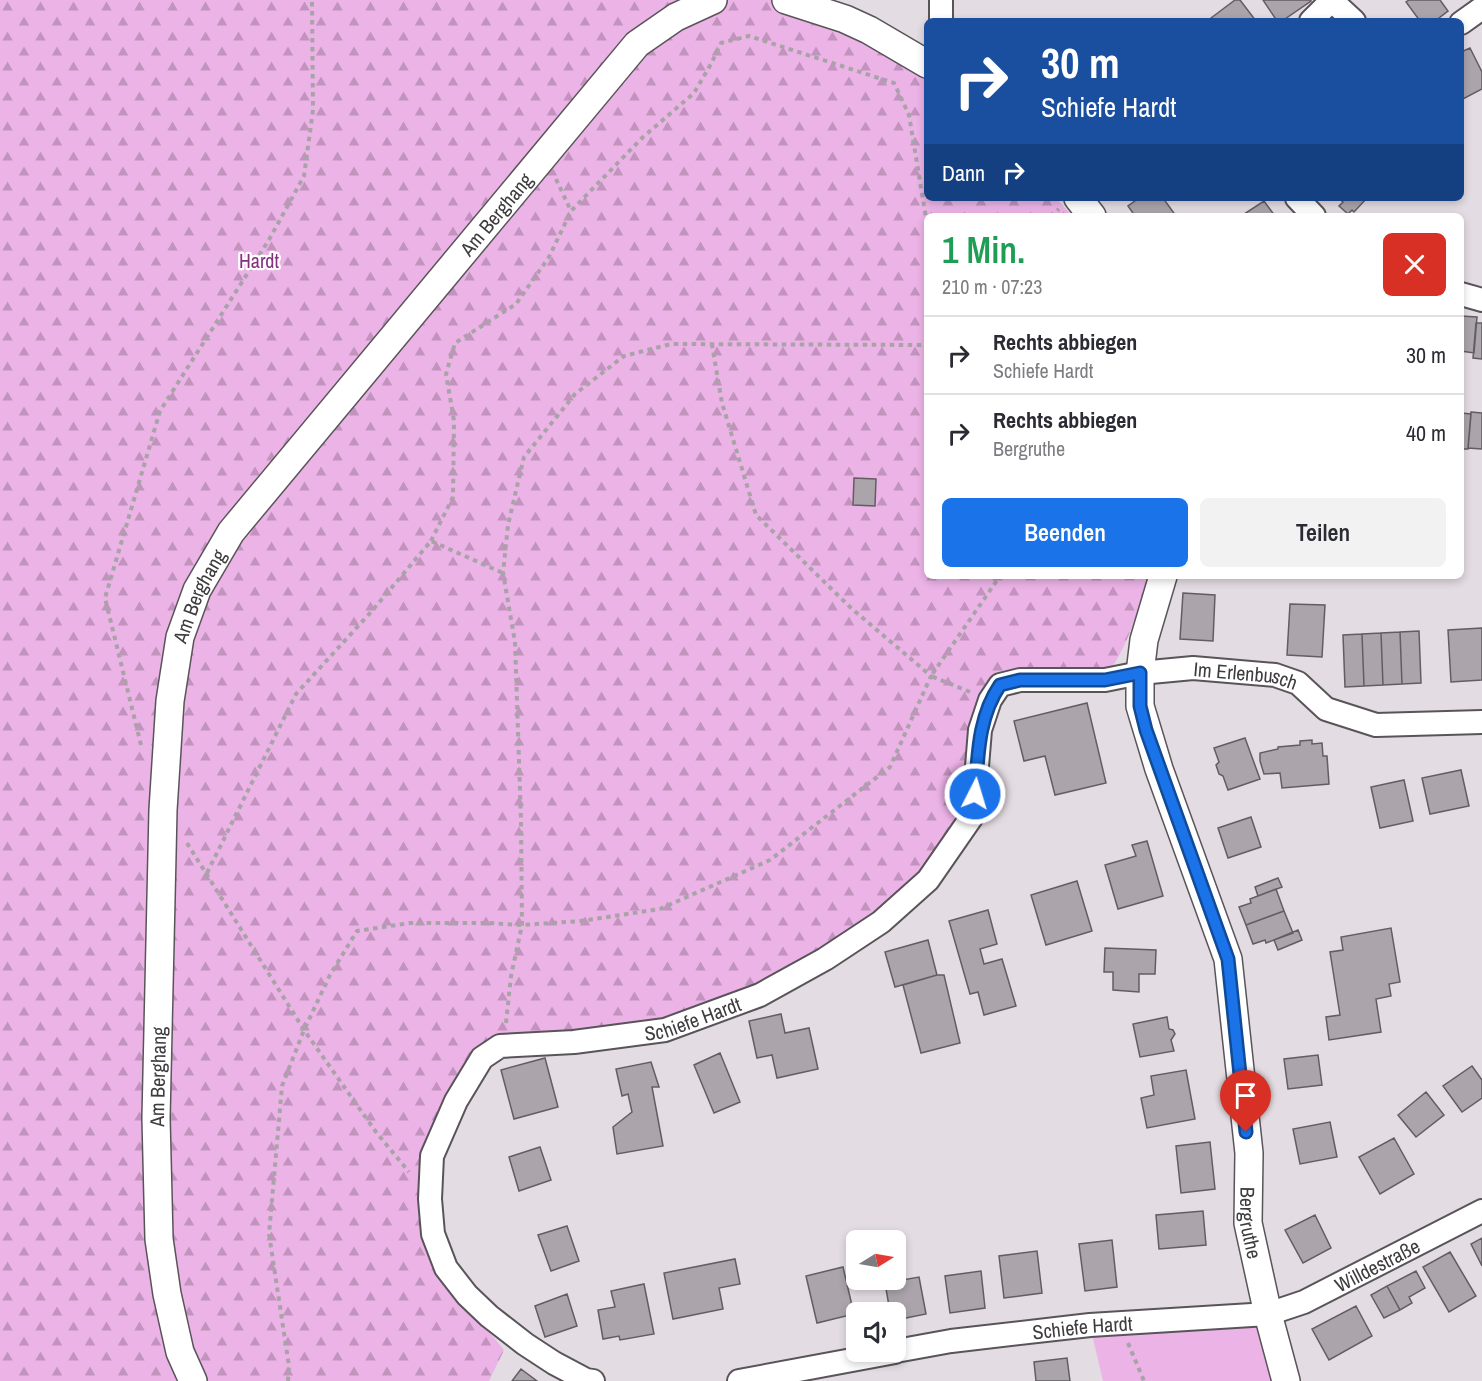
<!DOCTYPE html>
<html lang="de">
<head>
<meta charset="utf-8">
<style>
	:root { --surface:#fff; --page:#f2f2f3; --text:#2b2b33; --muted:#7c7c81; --line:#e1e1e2; --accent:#1a73e8 }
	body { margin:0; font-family:"Archivo Narrow",sans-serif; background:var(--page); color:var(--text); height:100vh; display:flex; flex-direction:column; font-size:22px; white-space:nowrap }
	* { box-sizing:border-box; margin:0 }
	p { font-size:20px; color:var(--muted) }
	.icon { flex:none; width:33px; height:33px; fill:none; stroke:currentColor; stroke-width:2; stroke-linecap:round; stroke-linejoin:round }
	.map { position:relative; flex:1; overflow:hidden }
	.details { position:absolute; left:924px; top:213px; width:540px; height:366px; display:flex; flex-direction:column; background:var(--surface); border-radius:9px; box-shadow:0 3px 9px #0003 }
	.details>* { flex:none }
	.top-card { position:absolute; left:924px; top:18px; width:540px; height:183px; border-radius:9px; box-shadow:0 3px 9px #0003; background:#1a4fa0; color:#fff; overflow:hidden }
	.needle { width:39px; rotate:79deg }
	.buttons { position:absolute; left:846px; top:1230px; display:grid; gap:12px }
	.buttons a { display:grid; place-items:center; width:60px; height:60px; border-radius:9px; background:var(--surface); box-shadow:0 3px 9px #0003; font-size:30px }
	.pin { position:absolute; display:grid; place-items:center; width:51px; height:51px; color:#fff; margin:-62px -26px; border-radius:50% 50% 50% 0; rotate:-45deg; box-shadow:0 0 6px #0007 }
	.pin .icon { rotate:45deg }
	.me { position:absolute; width:66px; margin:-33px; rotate:5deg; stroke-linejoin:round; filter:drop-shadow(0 0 4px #0008) }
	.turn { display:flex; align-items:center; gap:21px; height:126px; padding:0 18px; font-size:27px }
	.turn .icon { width:78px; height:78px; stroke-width:2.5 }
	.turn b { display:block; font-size:42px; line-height:51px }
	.then { display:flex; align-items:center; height:57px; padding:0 18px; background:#0003; gap:12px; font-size:22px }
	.round { display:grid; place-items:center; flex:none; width:63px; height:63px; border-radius:9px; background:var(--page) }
	.headline { display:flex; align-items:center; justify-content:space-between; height:102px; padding:0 18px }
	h1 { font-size:36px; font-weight:600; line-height:45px; color:#1e9e55 }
	.primary-button { display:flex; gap:12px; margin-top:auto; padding:12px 18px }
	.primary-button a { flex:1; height:69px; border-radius:9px; background:var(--accent); color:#fff; font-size:24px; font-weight:600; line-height:69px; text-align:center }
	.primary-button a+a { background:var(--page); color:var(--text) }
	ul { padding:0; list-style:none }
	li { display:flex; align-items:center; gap:18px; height:78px; padding:0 18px; border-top:2px solid var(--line) }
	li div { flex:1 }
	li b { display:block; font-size:22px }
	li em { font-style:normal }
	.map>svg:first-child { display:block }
</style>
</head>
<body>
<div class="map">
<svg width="1482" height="1381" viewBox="0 0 1482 1381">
	<defs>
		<pattern id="forest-firs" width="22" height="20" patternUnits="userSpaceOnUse" patternTransform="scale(1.5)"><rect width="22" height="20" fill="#ecb3e7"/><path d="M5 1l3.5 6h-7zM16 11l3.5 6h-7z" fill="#c193bd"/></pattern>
	</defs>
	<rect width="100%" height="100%" fill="#e3dce2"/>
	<!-- green -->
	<path fill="#ecb3e7" d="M1268,1314L1286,1381H1103L1091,1330Z"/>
	<!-- forest -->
	<path fill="url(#forest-firs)" d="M0,0H784L787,13C835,31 884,49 927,77V198H1056L1072,216H927V576H1149C1138,606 1128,650 1107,673L1004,676L954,829L929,863L871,914L817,954L761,984L703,1009L654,1020L484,1047L426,1151L419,1183L421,1215L485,1327L504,1350L489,1381H0Z"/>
	<!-- building -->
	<path fill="#aba5ab" stroke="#635d62" stroke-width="1.5" d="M1235,0H1240L1256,21H1214L1211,18Z
		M1263,0H1311V1L1282,21H1277Z
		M1409,0H1440L1448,11L1435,21H1420L1406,2Z
		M1470,48L1482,72V89L1461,100V52Z
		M1139,198H1163L1176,216H1135L1128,206Z
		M1338,198H1367L1354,212L1352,210L1348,214L1339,206L1343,202Z
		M1264,201L1275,216H1241Z
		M1461,316L1477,317L1474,353L1461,351Z
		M1476,323H1482V359L1473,358Z
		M1471,412L1482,413V449L1468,448Z
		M1461,413L1471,414L1468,449H1461Z
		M854,478L876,479L875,506L853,505Z
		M1183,593L1215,595L1213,641L1180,639Z
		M1290,604L1325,605L1322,657L1287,655Z
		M1482,628V680L1451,682L1448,630Z
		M1419,631L1421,683L1402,684L1400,632Z
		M1400,632L1402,684L1383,685L1381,633Z
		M1381,633L1383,685L1364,686L1362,634Z
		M1362,634L1364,686L1345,687L1343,635Z
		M1087,703L1106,783L1055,795L1045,756L1024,761L1014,721Z
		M1245,738L1260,779L1228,790L1223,776L1219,774L1216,765L1219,762L1214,748Z
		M1312,740V744L1322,743L1323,756H1327L1329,784L1282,788L1280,773L1264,774L1260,761V753L1278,749V747L1300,745V741Z
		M1461,770L1469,806L1430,814L1422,778Z
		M1404,780L1413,821L1380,828L1371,787Z
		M1251,817L1261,847L1228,858L1218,828Z
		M1147,841L1163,896L1118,909L1105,865L1136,856L1132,845Z
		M1278,878L1282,887L1258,896L1255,887Z
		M1077,881L1092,931L1046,945L1031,895Z
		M1276,889L1284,911L1246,925L1239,907L1251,903L1250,899Z
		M988,910L997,944L980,949L984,964L1002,959L1016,1006L984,1015L978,992L970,994L949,921Z
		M1284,911L1293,933L1266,943L1265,940L1253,944L1246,925Z
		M1391,928L1400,982L1389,984L1391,996L1376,999L1381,1032L1329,1040L1326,1017L1340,1015L1330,952L1343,950L1341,937Z
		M1298,930L1302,940L1278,950L1274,940Z
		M928,940L937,975L895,987L885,952Z
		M1105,948L1156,950L1155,974H1139V992L1113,990V972H1104Z
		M937,975H944L960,1043L921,1053L903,985Z
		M781,1014L785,1033L809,1028L818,1069L777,1078L772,1055L757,1058L749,1021Z
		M1167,1017L1169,1029L1173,1030L1175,1034L1171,1040L1174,1051L1140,1057L1133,1024Z
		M720,1053L740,1102L714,1113L694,1065Z
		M1318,1055L1322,1085L1288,1089L1284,1059Z
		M545,1058L558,1107L514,1119L501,1070Z
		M651,1062L659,1087H652L663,1146L617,1154L613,1127L632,1112L628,1094L622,1096L616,1069Z
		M1472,1066L1482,1080V1098L1462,1112L1443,1086Z
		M1186,1070L1195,1119L1147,1128L1141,1098L1154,1095L1151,1076Z
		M1426,1092L1444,1115L1416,1137L1398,1115Z
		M1330,1122L1337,1157L1300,1164L1293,1129Z
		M1394,1138L1414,1174L1380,1194L1359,1157Z
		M1210,1142L1215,1189L1181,1193L1176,1146Z
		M540,1147L551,1180L519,1191L509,1157Z
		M1203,1211L1206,1245L1159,1249L1156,1215Z
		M1315,1215L1331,1248L1303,1263L1285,1230Z
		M567,1226L579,1261L551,1271L538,1235Z
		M1482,1238V1266L1471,1244Z
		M1112,1240L1117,1287L1085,1291L1079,1244Z
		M1037,1251L1042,1293L1004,1298L999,1256Z
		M1450,1252L1476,1296L1449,1312L1423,1267Z
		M735,1259L740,1284L719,1288L723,1309L673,1319L664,1273Z
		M843,1267L854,1314L817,1323L806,1276Z
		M981,1271L985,1308L950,1313L945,1276Z
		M1416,1271L1425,1288L1409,1297L1412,1303L1400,1310L1387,1286Z
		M919,1277L926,1314L896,1320V1312H890L885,1283Z
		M644,1284L654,1334L620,1340L619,1336L603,1339L598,1310L615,1307L611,1291Z
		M1387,1286L1400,1310L1384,1318L1371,1295Z
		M567,1294L577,1326L545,1337L535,1306Z
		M1356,1306L1372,1336L1329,1360L1312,1329Z
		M1067,1358L1070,1381H1036L1034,1362Z
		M521,1369L537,1381H512Z"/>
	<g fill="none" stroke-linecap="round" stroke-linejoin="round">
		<!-- minor casing -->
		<g stroke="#595459" stroke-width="26">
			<g id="minor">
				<path d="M1331,0L1354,21"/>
				<path d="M941,21V0"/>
				<path d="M1311,21L1332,0"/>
				<path d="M1461,23L1482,8"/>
				<path d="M1297,198L1314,216"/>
				<path d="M1461,294L1482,300"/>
				<path id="s1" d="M896,1351L951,1341L1090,1325L1268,1314L1304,1302L1482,1211"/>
				<path id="s2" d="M593,1381L586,1380L554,1363L525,1344L489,1316L467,1295L446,1268L433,1234L430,1199L432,1156L456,1101L482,1058L500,1046L574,1042L665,1030L760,995L825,959L881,922L928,880L973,815L980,730L990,700L1000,685L1020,680H1105L1140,673L1193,668L1275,675L1298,683L1326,709L1376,725L1482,722"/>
				<path d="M739,1381L895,1352"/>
			</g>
		</g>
		<!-- tertiary casing -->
		<g stroke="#595459" stroke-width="30">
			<g id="tertiary">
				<path d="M786,0L845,19L869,30L927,64"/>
				<path d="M1078,198L1092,216"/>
				<path id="s3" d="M1163,576L1144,640L1140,673V706L1159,769L1228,959L1249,1153L1248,1223L1268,1314L1286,1381"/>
				<path id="s4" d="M193,1381L180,1352L167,1294L159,1239L156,1118L163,810L170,701L180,637L197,590L231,532L637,44L676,17L713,0"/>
			</g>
		</g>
		<!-- path -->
		<path stroke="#a8a3a7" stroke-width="4" stroke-dasharray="4.5 4.5" stroke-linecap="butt" d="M556,179L571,211
			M1050,216L1059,209
			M431,541L453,497L454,421L446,374L455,343L516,304L549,257L571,211L642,138L694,93L711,64L721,43L749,36L894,83L909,115L927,224
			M970,692L931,676L1000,576
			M141,745L105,598L160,411L270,238L304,176L313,110L312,0
			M187,843L304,1030L376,1132L409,1172
			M207,873L296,694L371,612L431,541L503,573
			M506,1023L511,976L522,925L521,820L515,642L503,573L508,525L524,457L575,394L624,356L671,344L923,345L927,347
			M1128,1343L1144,1381
			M288,1381L289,1366L269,1234L282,1086L304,1030L330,975L357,931L410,923H488L522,925L581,921L660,909L770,860L890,767L931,676L851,608L756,515L722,403L712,345"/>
		<!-- minor -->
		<use href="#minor" stroke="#fff" stroke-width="22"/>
		<!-- tertiary -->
		<use href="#tertiary" stroke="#fff" stroke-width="27"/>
	</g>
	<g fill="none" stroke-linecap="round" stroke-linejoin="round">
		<!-- route casing -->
		<g stroke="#114b97" stroke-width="15">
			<path id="route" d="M975,794C978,756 978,717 1000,685L1020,680H1105L1140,673V706L1146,730L1228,959L1246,1132"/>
		</g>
		<!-- route -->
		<use href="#route" stroke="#1a73e8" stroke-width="10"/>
	</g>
	<g text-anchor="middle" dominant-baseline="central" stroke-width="4.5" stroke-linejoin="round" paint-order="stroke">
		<!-- street labels -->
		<g font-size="20" fill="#3e3c3e" stroke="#fff">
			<text stroke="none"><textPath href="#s4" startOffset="1281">Am Berghang</textPath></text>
			<text stroke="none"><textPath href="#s4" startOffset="795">Am Berghang</textPath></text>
			<text stroke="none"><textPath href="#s2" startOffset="1368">Im Erlenbusch</textPath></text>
			<text stroke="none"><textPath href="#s2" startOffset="630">Schiefe Hardt</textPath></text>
			<text stroke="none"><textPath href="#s4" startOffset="309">Am Berghang</textPath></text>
			<text stroke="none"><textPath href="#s3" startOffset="666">Bergruthe</textPath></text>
			<text stroke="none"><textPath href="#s1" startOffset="494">Willdestraße</textPath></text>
			<text stroke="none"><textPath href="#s1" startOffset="188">Schiefe Hardt</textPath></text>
		</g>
		<!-- park labels -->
		<g font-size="20" fill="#82307f" stroke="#fff">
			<text x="259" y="260">Hardt</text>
		</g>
	</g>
</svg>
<div class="buttons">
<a><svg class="needle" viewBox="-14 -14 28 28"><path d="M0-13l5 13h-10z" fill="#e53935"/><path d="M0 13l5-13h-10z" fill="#7c7c81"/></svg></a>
<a><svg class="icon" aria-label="sound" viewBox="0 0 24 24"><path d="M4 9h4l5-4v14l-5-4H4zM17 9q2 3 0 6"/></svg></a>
</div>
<div class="pin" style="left:1246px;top:1132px;background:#d93025"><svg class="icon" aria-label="arrive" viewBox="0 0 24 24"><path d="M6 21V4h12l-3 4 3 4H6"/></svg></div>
<svg class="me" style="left:975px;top:794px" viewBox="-20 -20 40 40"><circle r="17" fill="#1a73e8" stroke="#fff" stroke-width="3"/><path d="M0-11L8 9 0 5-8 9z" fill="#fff"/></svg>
<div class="top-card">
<div class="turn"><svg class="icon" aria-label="right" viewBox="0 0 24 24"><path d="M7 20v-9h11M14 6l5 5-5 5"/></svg><div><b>30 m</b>Schiefe Hardt</div></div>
<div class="then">Dann<svg class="icon" aria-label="right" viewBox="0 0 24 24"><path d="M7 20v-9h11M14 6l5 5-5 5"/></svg></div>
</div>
<section class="details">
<div class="headline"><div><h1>1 Min.</h1><p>210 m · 07:23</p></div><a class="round" style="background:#d93025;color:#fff"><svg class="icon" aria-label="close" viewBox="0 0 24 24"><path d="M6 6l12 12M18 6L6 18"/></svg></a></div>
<ul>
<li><svg class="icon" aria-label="right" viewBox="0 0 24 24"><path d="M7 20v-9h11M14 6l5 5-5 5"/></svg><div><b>Rechts abbiegen</b><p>Schiefe Hardt</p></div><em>30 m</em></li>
<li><svg class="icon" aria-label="right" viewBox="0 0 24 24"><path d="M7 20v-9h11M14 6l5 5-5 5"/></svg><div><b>Rechts abbiegen</b><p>Bergruthe</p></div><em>40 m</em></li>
</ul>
<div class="primary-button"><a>Beenden</a><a>Teilen</a></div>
</section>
</div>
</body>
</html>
